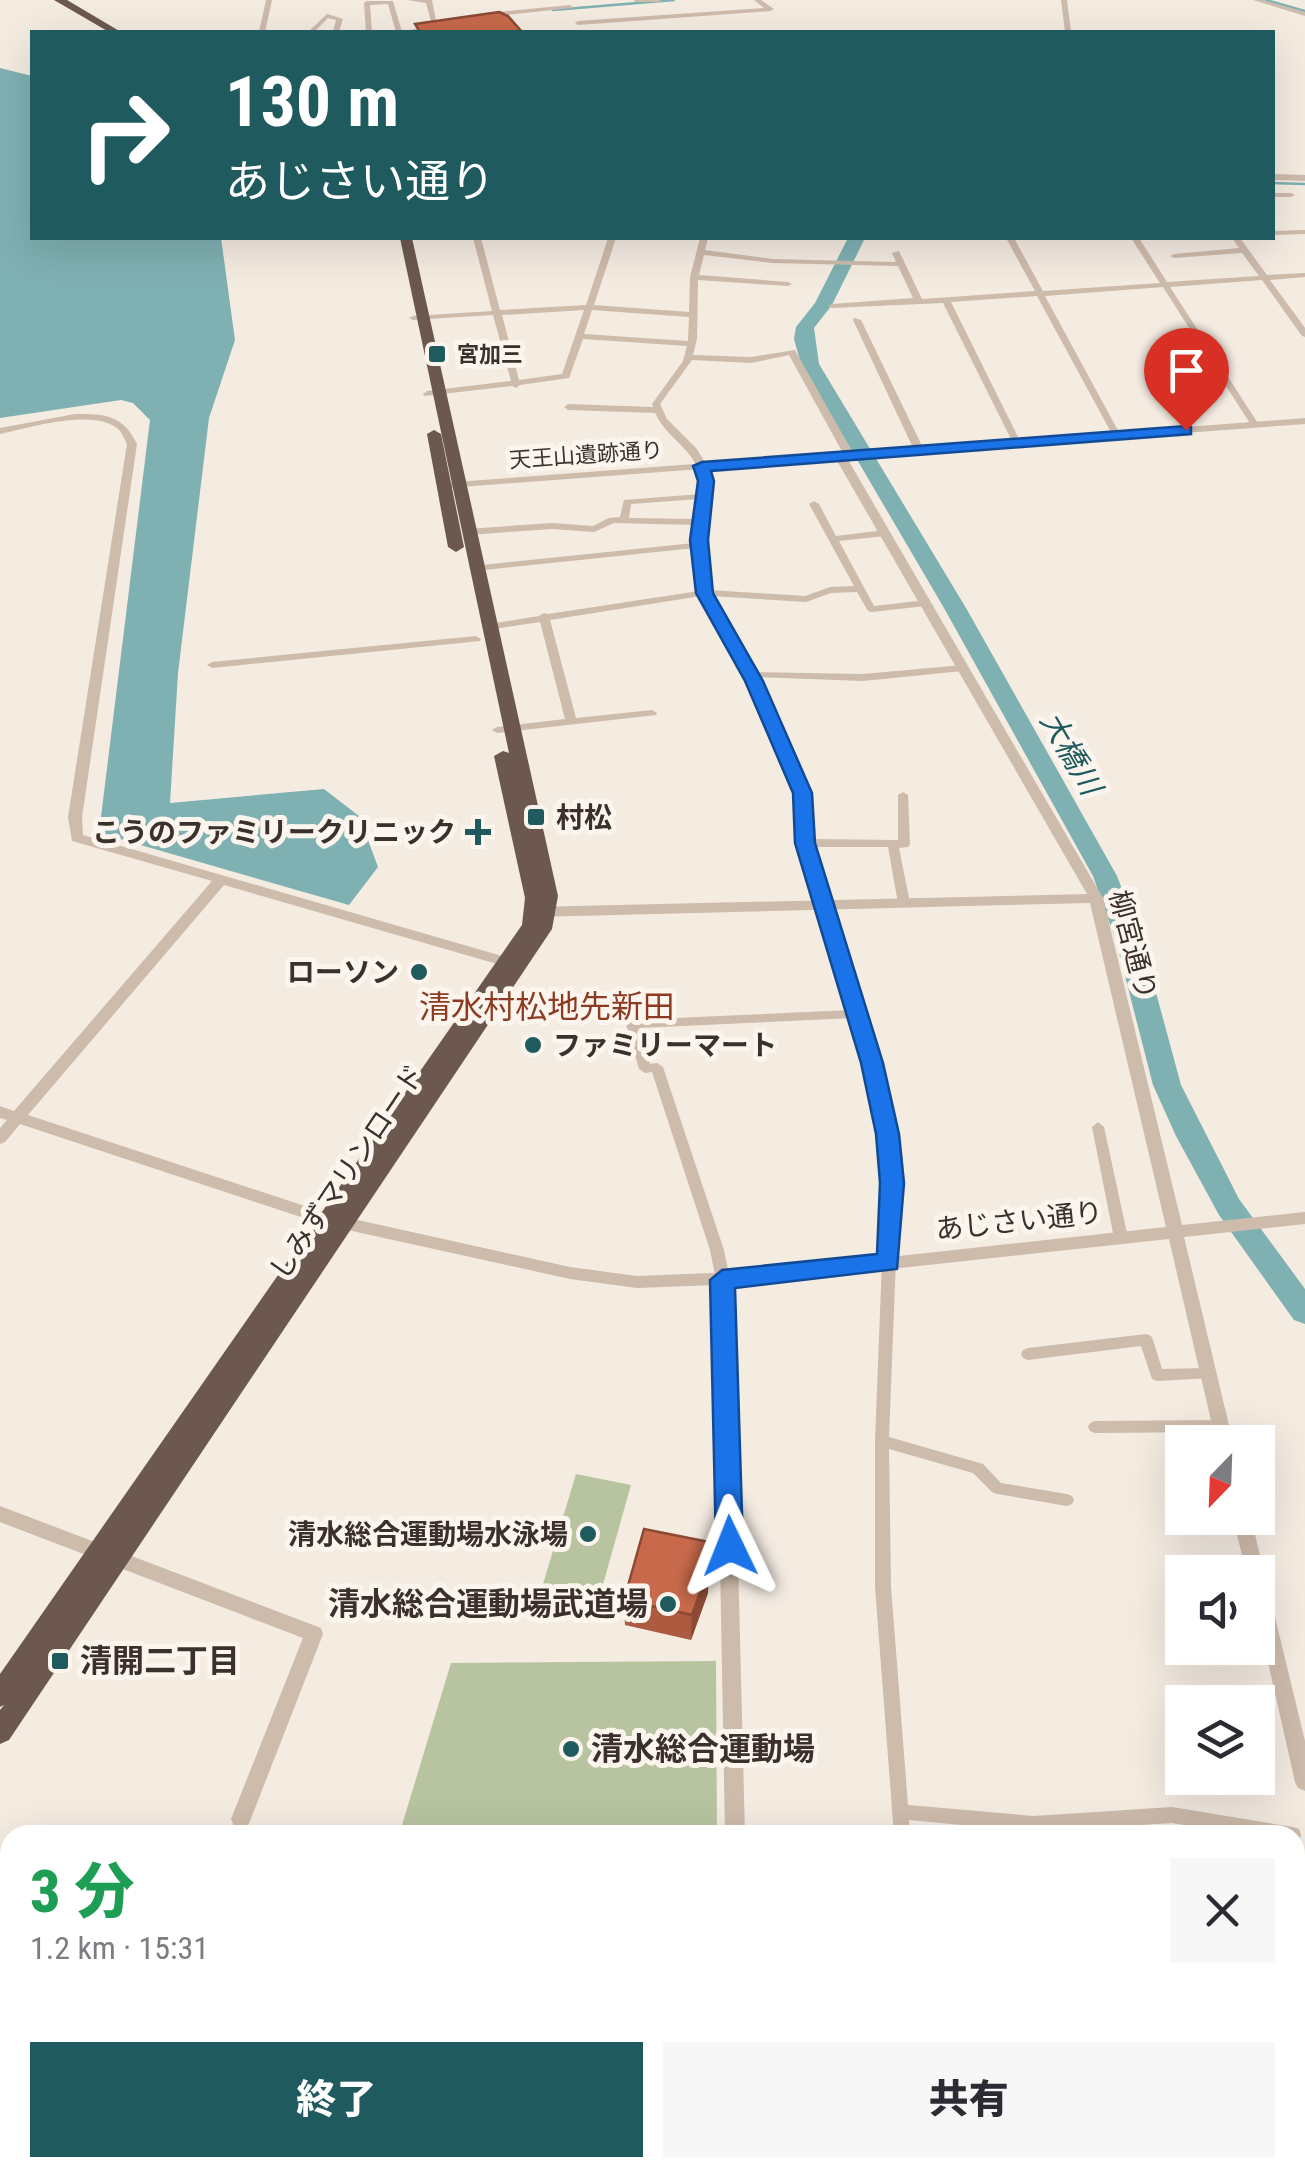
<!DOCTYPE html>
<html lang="ja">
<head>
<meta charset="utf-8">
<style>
	:root { --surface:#fff; --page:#f7f7f7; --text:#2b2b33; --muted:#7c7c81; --accent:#1f5a5e }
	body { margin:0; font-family:"Roboto Condensed","Noto Sans JP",sans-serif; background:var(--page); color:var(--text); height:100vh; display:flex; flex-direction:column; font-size:38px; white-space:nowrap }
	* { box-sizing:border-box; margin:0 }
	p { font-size:32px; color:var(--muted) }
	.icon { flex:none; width:55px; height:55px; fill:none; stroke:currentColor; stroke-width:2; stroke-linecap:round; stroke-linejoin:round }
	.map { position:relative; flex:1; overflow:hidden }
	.sheet { position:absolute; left:0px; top:1825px; width:1305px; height:352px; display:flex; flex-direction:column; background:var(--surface); border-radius:30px 30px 0 0; box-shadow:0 10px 40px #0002 }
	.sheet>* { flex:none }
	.guide { position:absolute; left:30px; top:30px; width:1245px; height:210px; border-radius:0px; box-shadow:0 10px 40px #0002; background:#1f5a5e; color:#fff; overflow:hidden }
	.needle { width:65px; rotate:203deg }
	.controls { position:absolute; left:1165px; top:1425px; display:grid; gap:20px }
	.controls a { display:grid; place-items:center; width:110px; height:110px; border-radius:0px; background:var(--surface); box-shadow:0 10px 40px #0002; font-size:50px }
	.pin { position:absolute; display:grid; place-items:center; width:85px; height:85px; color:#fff; margin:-102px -42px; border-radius:50% 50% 50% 0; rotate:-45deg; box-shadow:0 0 10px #0007 }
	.pin .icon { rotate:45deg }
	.me { position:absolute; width:110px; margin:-55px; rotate:358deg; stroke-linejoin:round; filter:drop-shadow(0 0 8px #0008) }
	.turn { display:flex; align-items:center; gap:35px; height:210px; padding:0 30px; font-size:45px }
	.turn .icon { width:130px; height:130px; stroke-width:2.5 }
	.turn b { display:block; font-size:70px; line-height:85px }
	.round { display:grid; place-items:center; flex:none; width:105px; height:105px; border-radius:0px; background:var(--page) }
	.overview { display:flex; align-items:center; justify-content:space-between; height:170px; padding:0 30px }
	h1 { font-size:60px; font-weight:800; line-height:75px; color:#1e9e55 }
	.action { display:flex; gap:20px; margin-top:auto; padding:20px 30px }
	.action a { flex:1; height:115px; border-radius:0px; background:var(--accent); color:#fff; font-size:40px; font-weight:800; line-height:115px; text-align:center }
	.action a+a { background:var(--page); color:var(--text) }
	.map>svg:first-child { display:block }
</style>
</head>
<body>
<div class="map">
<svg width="1305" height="2176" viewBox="0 0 1305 2176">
	<rect width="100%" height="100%" fill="#f4ebe1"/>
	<!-- green -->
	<path fill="#b8c4a0" d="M576,1474L631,1485L600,1595L543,1584Z
		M716,1661L717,1835H399L451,1663Z
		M296,2168H718V2176H293Z"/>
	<!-- water -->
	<path fill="#7fb0b2" d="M0,68L32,76V238H221L235,340L209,418L178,673L170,803L324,789L359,816L378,867L349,905L99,833L150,420L133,403L121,400L0,418Z"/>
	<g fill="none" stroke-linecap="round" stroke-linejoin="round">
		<!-- stream -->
		<path stroke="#7fb0b2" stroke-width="2.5" d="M1266,0L1305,11
			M553,10L674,0
			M1272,183L1305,184"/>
		<!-- river -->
		<path fill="#7fb0b2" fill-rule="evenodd" d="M848,238H865L832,305L814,328L819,364L966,608L1117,876L1142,941L1181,1085L1239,1199L1305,1289V1324L1294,1320L1219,1215L1176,1136L1153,1085L1116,941L1093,876L944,608L801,364L794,339L796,327L815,303Z"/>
		<!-- minor -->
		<path fill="#cdbbac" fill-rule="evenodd" d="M266,0H272L265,32H259Z
			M407,0H432L437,26C427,26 416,32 404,32L405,31L432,25L426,3Z
			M633,0H662L659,2H636Z
			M754,0H761L774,9L771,11L578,25L575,23L578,21L764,8Z
			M1061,0H1067L1071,32H1065Z
			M1253,0H1263L1305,12V16Z
			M367,1H393L402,32H396L388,4L370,5L372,32H366L364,3Z
			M570,5L573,7L572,8L488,17L485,15L488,13Z
			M327,14L343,19L339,32H333L336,20L328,18L314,32H308Z
			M1272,193H1291L1295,195L1291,197H1272Z
			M1305,230V234L1272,235V231Z
			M473,238H481L500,310L586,305L608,238H616L594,305L689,312L690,277L700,238H708L705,250L773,259L896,262L892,253L899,251L922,299L1035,291L1006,238H1014L1043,291L1160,283L1131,238H1139L1167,282L1259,276L1242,253L1174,258L1170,256L1174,254L1239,248L1232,238H1240L1267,275L1305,273V277L1270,280L1305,328V337L1302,336L1262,280L1170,287L1259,425L1255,428L1251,425L1163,287L1045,296L1121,436L1117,439L1113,436L1037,296L951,302L1021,443L1017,446L1013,443L943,303L832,308L828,306L832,304L913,298L898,266L773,263L704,255L699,275L788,282L792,284L788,286L698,280L697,339L693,355L751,357L795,350L854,455L849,458L844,455L789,355L751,363L692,360L660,404L667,419L697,449L707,466L711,481L704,540L709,590L805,596L830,587L854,586L809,504L814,501L819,504L836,536L885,530L890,533L885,536L839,541L874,606L926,600L931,603L926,606L871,612L868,611L857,592L831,593L806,602L711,596L754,672L863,674L963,665L968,668L963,671L863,681L757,677L807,793L810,839L898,840V795L903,792L908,795L910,844L908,847L899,848L910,903L908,906H900L898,903L888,847H812L865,1014L894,1134L899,1183L889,1437L983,1464L1001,1483L1067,1494L1072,1496L1074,1500L1072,1504L1067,1506L997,1494L992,1492L973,1473L889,1449L891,1587L908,1805L1034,1816L1172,1807L1293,1827L1299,1829L1301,1835L1299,1841L1295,1842V1835H1245L1172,1823L1034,1832L909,1820L910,1835H894L875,1587V1441L885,1183L882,1134L854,1018L639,1028L650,1064L657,1063L663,1067L724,1250L730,1280L728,1284H718L716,1280L710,1250L652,1072L645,1073L639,1069L626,1024L632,1020L852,1010L799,843L797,793L749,681L701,596L550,620L576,718L652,710L657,713L656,715L497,733L492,730L497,727L565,719L540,622L487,630L482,627L483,625L539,616L544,613L548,614L699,591L695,548L475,571L472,570V566L694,543L696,525L614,523L594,532L552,529L467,535L462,532L467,529L552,523L593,526L609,518L620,517L624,500L700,494C705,451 670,445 655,413L568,410L564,407L568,404L653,407L652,404L683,361L687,346L583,339L569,378L520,385L516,388L512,386L424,396L423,394L427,391L511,381L493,315L413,320L409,318L413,316L492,311ZM584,310L562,374L519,380L502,315ZM592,310L689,317L688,341L584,334ZM699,499L697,519L629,518L631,504Z
			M854,318L861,320L924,450L922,452L914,450L853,320Z
			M476,636L481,639L480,641L212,668L207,665L212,662Z
			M1098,1122L1104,1127L1128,1238L1126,1242H1116L1114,1238L1092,1127Z
			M1146,1334L1151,1336L1153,1340L1162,1369L1208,1368L1213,1370L1215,1374L1213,1378L1157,1381L1152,1379L1141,1346L1028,1360L1023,1358L1021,1354L1023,1350L1028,1348Z
			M1221,1420L1226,1422L1228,1426L1226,1430L1221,1432L1095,1433L1090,1431L1088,1427L1090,1423L1095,1421Z
			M1295,1932L1305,1933V1949L1295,1948Z
			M936,2168H954L956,2176H938Z"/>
		<!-- tertiary -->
		<path fill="#cdbbac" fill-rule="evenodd" d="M1272,174L1305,175V181L1272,180Z
			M75,414C106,414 123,415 137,444L82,817L83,835L509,958L511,961L504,966L224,885L28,1115L326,1213L570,1267L637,1276L761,1271L1166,1227L1090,903L535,917L528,912L535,907L1087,894L836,459L446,488L440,485L442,483L1305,418V424L847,458L1103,898L1182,1225L1305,1212V1224L1184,1237L1233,1442H1216L1169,1239L761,1283L731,1285L745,1835H725L715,1285L637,1288L570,1279L325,1225L20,1124L5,1142L0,1144V1128L7,1120L0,1118V1106L14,1111L212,881L72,841L68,817L127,444C125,440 122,433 119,430C96,407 28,428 0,434V428Z
			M0,1506L321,1628L323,1634L248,1826L241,1828L234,1826L231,1819L303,1638L0,1522Z
			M1233,1518H1251L1305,1741V1791L1298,1788L1295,1782L1258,1618V1572H1246Z
			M728,2168H750V2176H728Z"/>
		<!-- trunk -->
		<path fill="#6c584f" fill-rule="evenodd" d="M54,0H67L121,32H109Z
			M400,238H412L558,896L552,929L9,1740L0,1744V1710L4,1705L0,1707V1674L522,925L525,898L494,756L503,751L509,753Z
			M434,430L441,434L464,547L456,552L448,547L427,434Z"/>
	</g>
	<!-- wall -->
	<path fill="#ac5a40" d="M709,1542L708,1593L691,1640L625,1625L624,1600Z"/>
	<!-- shaded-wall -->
	<path fill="#8c4a34" d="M709,1542L708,1593L691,1640L692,1615Z"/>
	<!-- building -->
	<path fill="#c8694b" stroke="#8c4a34" stroke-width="2.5" d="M499,12L508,16L522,32H420L415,24Z
		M644,1529L709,1542L703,1567L709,1568L692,1615L624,1600Z"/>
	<!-- route -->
	<path fill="#1a73e8" stroke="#114b97" stroke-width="2.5" d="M1186,426L1191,427V434L711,471L714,481L708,540L713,593L763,681L812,793L815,843L883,1063L899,1134L904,1183L897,1269L735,1288L743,1546L739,1554H720L716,1546L710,1280L722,1270L877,1254L880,1183L876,1134L861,1063L795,843L793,793L745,681L696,593L690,540L698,481L693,466L702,462Z"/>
	<!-- markers -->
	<g fill="#1f5a5e" stroke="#fbf5ee" stroke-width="4">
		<rect x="427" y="344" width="20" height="20" rx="5"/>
		<rect x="526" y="807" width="20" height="20" rx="5"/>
		<path d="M473 817h10v10h10v10h-10v10h-10v-10h-10v-10h10z"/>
		<circle cx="419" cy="972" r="10"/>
		<circle cx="533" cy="1045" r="10"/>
		<circle cx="588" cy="1534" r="10"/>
		<circle cx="668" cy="1604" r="10"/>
		<rect x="50" y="1651" width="20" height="20" rx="5"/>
		<circle cx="571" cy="1749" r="10"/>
	</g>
	<g text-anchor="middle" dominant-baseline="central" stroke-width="10" stroke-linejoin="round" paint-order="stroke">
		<!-- far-poi labels -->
		<g font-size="22" font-weight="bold" fill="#3b302b" stroke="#fbf5ee" text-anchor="start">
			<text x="457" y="354">宮加三</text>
		</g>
		<!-- far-street labels -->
		<g font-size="22" fill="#3b302b" stroke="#fbf5ee">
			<text transform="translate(586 455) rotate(-4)">天王山遺跡通り</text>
		</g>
		<!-- poi labels -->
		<g font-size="28" font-weight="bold" fill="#3b302b" stroke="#fbf5ee" text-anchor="end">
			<text x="556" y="817" text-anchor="start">村松</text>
			<text x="456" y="832">こうのファミリークリニック</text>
			<text x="399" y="972">ローソン</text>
			<text x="553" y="1045" text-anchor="start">ファミリーマート</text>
			<text x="568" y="1534">清水総合運動場水泳場</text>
		</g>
		<!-- street labels -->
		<g font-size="28" fill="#3b302b" stroke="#fbf5ee">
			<text transform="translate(1133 945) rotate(75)">柳宮通り</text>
			<text transform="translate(347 1172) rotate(-56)">しみずマリンロード</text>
			<text transform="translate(1019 1221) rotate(-6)">あじさい通り</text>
		</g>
		<!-- water labels -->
		<g font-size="30" font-style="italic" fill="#1f5a5e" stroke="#fbf5ee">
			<text transform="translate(1071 753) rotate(60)">大橋川</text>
		</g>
		<!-- quarter labels -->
		<g font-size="32" fill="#8c3b22" stroke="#fbf5ee">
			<text x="547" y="1007">清水村松地先新田</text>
		</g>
		<!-- near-poi labels -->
		<g font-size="32" font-weight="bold" fill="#3b302b" stroke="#fbf5ee" text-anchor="start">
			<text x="648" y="1604" text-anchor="end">清水総合運動場武道場</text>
			<text x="80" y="1661">清開二丁目</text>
			<text x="591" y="1749">清水総合運動場</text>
		</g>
	</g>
</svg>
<div class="controls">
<a><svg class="needle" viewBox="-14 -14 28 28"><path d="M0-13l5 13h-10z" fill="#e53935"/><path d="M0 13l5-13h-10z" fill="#7c7c81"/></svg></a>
<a><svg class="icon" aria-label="sound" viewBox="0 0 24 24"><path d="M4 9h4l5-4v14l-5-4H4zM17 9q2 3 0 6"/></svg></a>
<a><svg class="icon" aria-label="layers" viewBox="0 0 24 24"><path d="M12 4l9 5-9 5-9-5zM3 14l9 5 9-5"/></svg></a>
</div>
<div class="pin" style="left:1186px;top:430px;background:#d93025"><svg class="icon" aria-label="arrive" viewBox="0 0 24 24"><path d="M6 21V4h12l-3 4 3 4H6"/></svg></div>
<svg class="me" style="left:730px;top:1546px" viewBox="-20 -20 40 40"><path d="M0-17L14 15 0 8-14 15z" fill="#1a73e8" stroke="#fff" stroke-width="4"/></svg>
<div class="guide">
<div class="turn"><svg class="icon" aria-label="right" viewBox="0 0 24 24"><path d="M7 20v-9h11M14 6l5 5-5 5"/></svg><div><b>130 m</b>あじさい通り</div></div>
</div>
<section class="sheet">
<div class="overview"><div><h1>3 分</h1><p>1.2 km · 15:31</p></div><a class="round"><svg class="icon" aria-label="close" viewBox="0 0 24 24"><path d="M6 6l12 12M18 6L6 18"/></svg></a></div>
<div class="action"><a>終了</a><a>共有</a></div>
</section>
</div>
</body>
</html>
